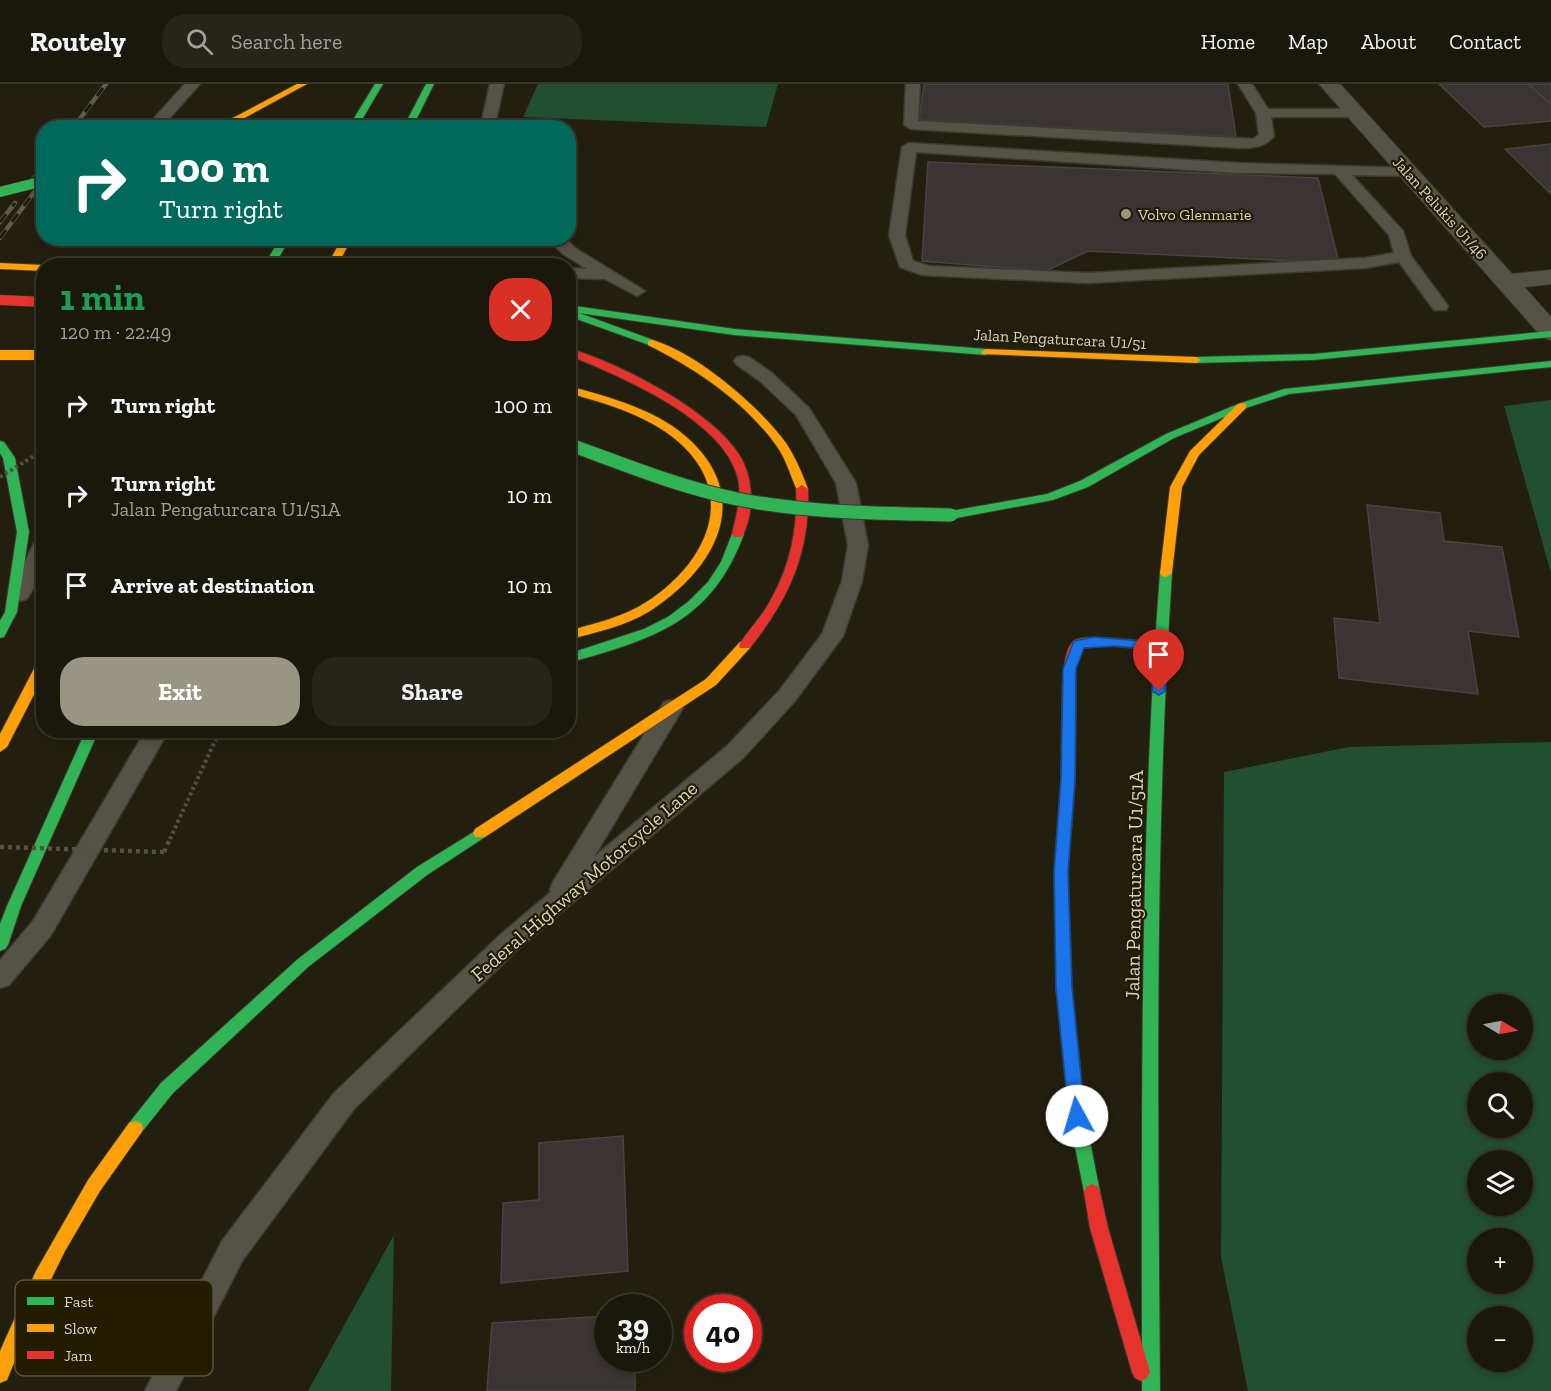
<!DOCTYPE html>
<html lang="en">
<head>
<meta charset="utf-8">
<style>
	:root { --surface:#1a170b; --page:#272419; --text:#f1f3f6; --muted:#9f9f9d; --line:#38362c; --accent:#989583 }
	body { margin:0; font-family:"Zilla Slab",serif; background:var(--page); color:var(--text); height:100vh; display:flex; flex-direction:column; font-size:22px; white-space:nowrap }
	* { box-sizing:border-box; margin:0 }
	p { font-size:20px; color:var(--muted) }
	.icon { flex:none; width:33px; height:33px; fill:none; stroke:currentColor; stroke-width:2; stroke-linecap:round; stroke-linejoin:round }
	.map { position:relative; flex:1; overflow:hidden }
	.sheet { position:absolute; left:36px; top:174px; width:540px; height:480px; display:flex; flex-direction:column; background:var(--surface); border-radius:24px; box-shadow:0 3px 9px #0003,0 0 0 2px var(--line) }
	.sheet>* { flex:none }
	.top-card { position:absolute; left:36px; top:36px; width:540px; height:126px; border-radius:24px; box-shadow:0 3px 9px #0003,0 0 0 2px var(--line); background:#00695c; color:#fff; overflow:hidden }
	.needle { width:39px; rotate:100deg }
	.tools { position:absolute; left:1467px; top:910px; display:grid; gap:12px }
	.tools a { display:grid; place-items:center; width:66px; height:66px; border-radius:50%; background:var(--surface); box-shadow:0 3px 9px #0003,0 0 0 2px var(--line); font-size:30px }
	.speed { position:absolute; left:594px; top:1210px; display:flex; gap:12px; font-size:30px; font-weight:700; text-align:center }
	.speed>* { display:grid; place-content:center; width:78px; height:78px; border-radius:50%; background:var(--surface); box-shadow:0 3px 9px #0003,0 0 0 2px var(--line); line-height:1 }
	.speed small { font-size:15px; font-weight:400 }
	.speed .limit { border:9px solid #d22; background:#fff; color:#111 }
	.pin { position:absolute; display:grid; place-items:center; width:51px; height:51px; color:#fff; margin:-62px -26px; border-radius:50% 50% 50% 0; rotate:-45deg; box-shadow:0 0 6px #0007 }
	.pin .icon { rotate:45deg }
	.me { position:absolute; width:66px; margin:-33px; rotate:354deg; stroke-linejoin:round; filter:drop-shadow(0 0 4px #0008) }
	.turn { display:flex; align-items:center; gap:21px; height:126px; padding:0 24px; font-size:27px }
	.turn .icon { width:78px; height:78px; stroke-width:2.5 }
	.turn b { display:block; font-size:42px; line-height:51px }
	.round { display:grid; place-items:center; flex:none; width:63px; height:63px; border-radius:24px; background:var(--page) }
	.headline { display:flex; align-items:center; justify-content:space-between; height:102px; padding:0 24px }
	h1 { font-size:36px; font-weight:700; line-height:45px; color:#1e9e55 }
	.primary-button { display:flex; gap:12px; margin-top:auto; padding:12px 24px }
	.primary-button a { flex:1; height:69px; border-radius:24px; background:var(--accent); color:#fff; font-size:24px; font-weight:700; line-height:69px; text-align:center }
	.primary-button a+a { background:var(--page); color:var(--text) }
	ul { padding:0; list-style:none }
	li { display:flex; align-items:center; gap:18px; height:90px; padding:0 24px }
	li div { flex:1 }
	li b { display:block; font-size:22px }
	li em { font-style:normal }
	header { display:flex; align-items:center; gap:36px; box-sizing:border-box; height:84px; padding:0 30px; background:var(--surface); border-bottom:2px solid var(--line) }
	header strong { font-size:28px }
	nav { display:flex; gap:33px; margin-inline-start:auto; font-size:21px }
	.search { width:420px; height:54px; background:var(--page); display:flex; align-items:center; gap:15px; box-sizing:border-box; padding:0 21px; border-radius:24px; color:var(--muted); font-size:22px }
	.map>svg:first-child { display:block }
</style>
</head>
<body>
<header>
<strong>Routely</strong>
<div class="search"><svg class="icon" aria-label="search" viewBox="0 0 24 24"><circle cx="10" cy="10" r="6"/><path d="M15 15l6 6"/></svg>Search here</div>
<nav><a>Home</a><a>Map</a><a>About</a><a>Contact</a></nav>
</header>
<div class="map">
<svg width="1551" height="1307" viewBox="0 0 1551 1307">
	<rect width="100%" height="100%" fill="#231f0f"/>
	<!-- green -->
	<path fill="#224f30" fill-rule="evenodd" d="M538,0H778L766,43L523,33Z
		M1551,316V489L1504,322Z
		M1551,658V1307H1248L1221,1173L1224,688L1349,663ZM1478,921H1522V966H1478ZM1478,999H1522V1044H1478ZM1478,1077H1522V1122H1478ZM1478,1155H1522V1200H1478ZM1478,1233H1522V1278H1478Z
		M394,1151L391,1307H308Z"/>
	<!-- building -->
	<path fill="#3b3435" stroke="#484441" stroke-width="1.5" d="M924,0H1228L1236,53L919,36Z
		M1439,0H1528L1551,20V37L1484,43Z
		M1528,0H1551V20Z
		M1551,60V110L1505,65Z
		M928,78L1318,94L1339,179L1088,167L1046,187L922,177Z
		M1367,421L1440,429L1444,457L1502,463L1519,553L1468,547L1478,610L1339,594L1334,534L1380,539Z
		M623,1052L628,1187L501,1199L503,1119L539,1116V1059Z
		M608,1232V1275H635V1307H487L492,1239Z"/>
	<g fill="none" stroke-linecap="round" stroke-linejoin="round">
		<!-- lane casing -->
		<g stroke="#3d3a2f" stroke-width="3">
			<path id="lane" d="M185,0H200L165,39H155L153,36L155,33Z
				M490,0H504L496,36L497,44H483L482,36Z
				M906,0H920L918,37L1253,55L1259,51L1256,29L1238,0H1252L1268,25H1355L1362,29L1355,33H1271L1274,52C1265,63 1254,64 1240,64L911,45L904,41Z
				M909,59L1238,79L1412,84L1415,87L1407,92L1352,91L1403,147L1411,172L1448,222L1446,226H1434L1399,178L1365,184L1087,199L922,191L900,183L889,151L902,63ZM916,68L1238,89L1335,90L1389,151L1394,169L1365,174L1087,189L929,182L913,177L905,151Z
				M547,154H565L575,164L645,207L637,212L605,195L568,194V184L587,185L563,170Z
				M743,272L749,273L772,289L809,324L856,399L868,461L862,497L843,552L795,617L743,674L518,865L354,1025L242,1177L176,1307H145L222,1157L334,1009L500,851L551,808L550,805L553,798L664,618L672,616L680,618L683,624L594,773L727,662L779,607L822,550L842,497L848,461L836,399L796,331L760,297L737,281L734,277L737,273Z
				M44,453C44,478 41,493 27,515L20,517L13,515L10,510L34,459L37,454Z
				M146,646H169L51,851L9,901L0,904V876L33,837Z"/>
		</g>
		<!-- street casing -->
		<g stroke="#3d3a2f" stroke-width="2">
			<path id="street" d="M1319,0H1340L1512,190L1551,186V200L1524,203L1551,233V256L1542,253Z"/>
		</g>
		<!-- fast casing -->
		<g stroke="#3d3a2f" stroke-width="2">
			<path id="fast" d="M375,0H383L357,44H348Z
				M426,0H434L412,44H403Z
				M280,154H290L274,182H264Z
				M568,221L734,245L986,265L991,268L986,271L734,251L579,229L656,257V261L652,262L568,232Z
				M1551,247V253L1313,276L1196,279L1191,276L1196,273L1313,270Z
				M1551,277V283L1289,310L1246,324L1174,354L1088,403L1053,416L951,435L945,431L951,427L1047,410L1080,397L1166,350L1238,320L1284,305Z
				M0,357L4,358L15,374L29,448L17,528L4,553L0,554V537L5,528L17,448L3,374L0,369Z
				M738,446L744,450C711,539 653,555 568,579V570L644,545L668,533L689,517L708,498L721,478L732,450Z
				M1166,485L1172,489C1154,762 1158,1034 1160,1307H1142C1142,1034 1139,761 1160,489Z
				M1069,621L1076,626L1075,696L1068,788L1072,904L1085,1032L1100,1108L1098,1113L1092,1116L1086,1113L1084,1108L1069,1032L1056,904L1054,788L1061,696L1062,626Z
				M86,646H99L21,822L8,861L5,865L0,867V840L7,822Z
				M480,744L485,745L487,749L485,753L427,791L308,883L173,1009L141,1049L135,1051L129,1049L127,1044L129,1039L161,999L298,875L417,783Z"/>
		</g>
		<!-- slow casing -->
		<g stroke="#3d3a2f" stroke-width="2">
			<path id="slow" d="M297,0H307L226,44H214Z
				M342,154H352L337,182H327Z
				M0,179L44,181L46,182H44V187L0,185Z
				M652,256C696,268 760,323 786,359C796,374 802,389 808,405L806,408H798C790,392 787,376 776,361C744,317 696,285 648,261V257Z
				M986,265L1196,273L1201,276L1196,279L982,270L981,268Z
				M568,302C610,313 661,327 692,358C754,419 712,487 650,527C626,542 596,548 568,556V547C592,540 616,535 638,523C697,490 742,420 684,363C654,333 608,320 568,309Z
				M1242,319L1246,320V324L1199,371L1182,403L1172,489L1166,493L1162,492L1160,489L1170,403L1190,367L1238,320Z
				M745,557L750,558L751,561L750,564L716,601L485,753H475L473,749L475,745L706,595L740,558Z
				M44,573V591L7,663L0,668V650L38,577Z
				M135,1037L141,1039L143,1044L141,1049L100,1107L65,1167L34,1230L7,1296L0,1299V1267L36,1187L88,1096L129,1039Z"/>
		</g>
		<!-- jam casing -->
		<g stroke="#3d3a2f" stroke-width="2">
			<path id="jam" d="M568,264C619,279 709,325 738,369C754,392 755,428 742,453H734L732,450C736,432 743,409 737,391C720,334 620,292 568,271Z
				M802,401L808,405C810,470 789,514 750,564H740L739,561C747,548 758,537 766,524C789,487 798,448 796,405Z
				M1109,554L1160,558L1166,562L1160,566L1109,562L1083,564L1075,585L1076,626L1069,631L1064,629L1062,626C1062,612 1061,564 1075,556C1084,552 1100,554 1109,554Z
				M1092,1100L1098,1103L1100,1108L1108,1144L1150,1288L1147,1294L1141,1297L1135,1294L1132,1288L1090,1144L1084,1108L1086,1103Z"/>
		</g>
		<!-- path-far1 -->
		<path stroke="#535045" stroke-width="4" stroke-dasharray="3 3" stroke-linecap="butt" d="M38,333L42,362
			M170,755L220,646"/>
		<!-- path -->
		<path stroke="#535045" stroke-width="4.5" stroke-dasharray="4 4" stroke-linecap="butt" d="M164,768L171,753"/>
		<!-- lane -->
		<use href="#lane" fill="#555347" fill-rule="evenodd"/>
		<!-- street -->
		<use href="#street" fill="#555347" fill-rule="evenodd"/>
		<!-- fast -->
		<use href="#fast" fill="#30b455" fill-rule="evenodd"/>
		<!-- slow -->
		<use href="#slow" fill="#ff9f0a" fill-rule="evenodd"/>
		<!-- jam -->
		<use href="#jam" fill="#e5322d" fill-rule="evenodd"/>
		<!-- rail casing -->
		<g stroke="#5e5b50" stroke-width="4.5">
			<path id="rail" d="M73,44L106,0
				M29,100L44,82
				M0,138L15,119
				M0,154L44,95"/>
		</g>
		<!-- rail -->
		<use href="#rail" stroke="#221c00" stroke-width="3" stroke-dasharray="10" stroke-linecap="butt"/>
		<!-- fast-bridge-far1 casing -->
		<g stroke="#3d3a2f" stroke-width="11" stroke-linecap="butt">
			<path id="fast-bridge-far1" d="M0,108L44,97"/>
		</g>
		<!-- fast-bridge casing -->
		<g stroke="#3d3a2f" stroke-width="15" stroke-linecap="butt">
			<path id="fast-bridge" d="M568,360C623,380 679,403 737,415C807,429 880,429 951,431"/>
		</g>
		<!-- slow-bridge casing -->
		<g stroke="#3d3a2f" stroke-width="11" stroke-linecap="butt">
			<path id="slow-bridge" d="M0,271H44"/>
		</g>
		<!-- jam-bridge casing -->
		<g stroke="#3d3a2f" stroke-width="11" stroke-linecap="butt">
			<path id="jam-bridge" d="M0,216L44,218"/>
		</g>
		<!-- path-bridge-far1 -->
		<path stroke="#535045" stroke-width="4" stroke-dasharray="3 3" stroke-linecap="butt" d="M0,393L42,367"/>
		<!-- path-bridge -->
		<path stroke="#535045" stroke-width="4.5" stroke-dasharray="4 4" stroke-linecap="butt" d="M0,763L164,768"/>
		<!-- fast-bridge-far1 -->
		<use href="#fast-bridge-far1" stroke="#30b455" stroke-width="10"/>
		<!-- fast-bridge -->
		<use href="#fast-bridge" stroke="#30b455" stroke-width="13"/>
		<!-- slow-bridge -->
		<use href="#slow-bridge" stroke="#ff9f0a" stroke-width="10"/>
		<!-- jam-bridge -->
		<use href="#jam-bridge" stroke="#e5322d" stroke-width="10"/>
	</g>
	<!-- route -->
	<path fill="#1a73e8" stroke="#114b97" stroke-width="1.5" d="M1094,553L1165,559L1167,562L1165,607L1159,611L1152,607L1154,566L1116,562L1084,564L1076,585L1075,696L1068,788L1072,904L1085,1032L1083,1038L1077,1040L1071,1038L1069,1032L1056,904L1054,788L1061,696L1063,585L1074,557Z"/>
	<!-- markers -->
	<circle fill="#989583" stroke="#221c00" stroke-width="2" cx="1126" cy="130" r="6"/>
	<g text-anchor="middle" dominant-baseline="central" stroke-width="4.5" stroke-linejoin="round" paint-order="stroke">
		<!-- far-street labels -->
		<g font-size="16" fill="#d7d4c2" stroke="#221c00">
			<text transform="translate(1440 124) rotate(48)">Jalan Pelukis U1/46</text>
			<text transform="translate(1060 255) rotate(3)">Jalan Pengaturcara U1/51</text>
		</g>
		<!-- far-poi labels -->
		<g font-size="16" fill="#d7d4c2" stroke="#221c00" text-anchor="start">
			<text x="1138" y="130">Volvo Glenmarie</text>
		</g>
		<!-- street labels -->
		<g font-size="20" fill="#d7d4c2" stroke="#221c00">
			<text transform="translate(584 797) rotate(-41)">Federal Highway Motorcycle Lane</text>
			<text transform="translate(1134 801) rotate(-89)">Jalan Pengaturcara U1/51A</text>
		</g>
	</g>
	<!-- legend -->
	<rect x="15" y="1196" width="198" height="96" rx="9" fill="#221c00" stroke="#58533a" stroke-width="1.5"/>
	<rect x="27" y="1213" width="27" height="8" fill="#30b455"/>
	<rect x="27" y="1240" width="27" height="8" fill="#ff9f0a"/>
	<rect x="27" y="1267" width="27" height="8" fill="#e5322d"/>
	<g font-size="16" fill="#d7d4c2">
		<text x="64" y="1223">Fast</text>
		<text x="64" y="1250">Slow</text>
		<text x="64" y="1277">Jam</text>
	</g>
</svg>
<div class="tools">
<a><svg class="needle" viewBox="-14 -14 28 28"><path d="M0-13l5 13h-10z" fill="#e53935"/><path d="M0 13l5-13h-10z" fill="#9f9f9d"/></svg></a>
<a><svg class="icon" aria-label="search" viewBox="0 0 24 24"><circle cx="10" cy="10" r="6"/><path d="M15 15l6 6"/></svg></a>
<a><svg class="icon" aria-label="layers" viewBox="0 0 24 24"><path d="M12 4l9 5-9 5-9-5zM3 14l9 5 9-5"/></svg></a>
<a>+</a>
<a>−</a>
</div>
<div class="speed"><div>39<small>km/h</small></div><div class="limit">40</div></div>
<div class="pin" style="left:1159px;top:607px;background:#d93025"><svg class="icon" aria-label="arrive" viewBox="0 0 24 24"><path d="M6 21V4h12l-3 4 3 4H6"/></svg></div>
<svg class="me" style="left:1077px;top:1032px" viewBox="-20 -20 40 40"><circle r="19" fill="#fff"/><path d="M0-13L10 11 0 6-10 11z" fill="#1a73e8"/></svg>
<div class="top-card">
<div class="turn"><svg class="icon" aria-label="right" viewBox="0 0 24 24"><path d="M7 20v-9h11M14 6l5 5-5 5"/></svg><div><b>100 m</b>Turn right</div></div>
</div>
<section class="sheet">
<div class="headline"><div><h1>1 min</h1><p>120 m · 22:49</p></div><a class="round" style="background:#d93025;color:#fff"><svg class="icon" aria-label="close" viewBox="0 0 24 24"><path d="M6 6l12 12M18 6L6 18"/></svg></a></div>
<ul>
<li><svg class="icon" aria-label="right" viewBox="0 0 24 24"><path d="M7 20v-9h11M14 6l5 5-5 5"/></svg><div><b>Turn right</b></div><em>100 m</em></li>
<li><svg class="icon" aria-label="right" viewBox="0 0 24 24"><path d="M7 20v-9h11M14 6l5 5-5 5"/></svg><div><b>Turn right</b><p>Jalan Pengaturcara U1/51A</p></div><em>10 m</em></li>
<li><svg class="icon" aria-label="arrive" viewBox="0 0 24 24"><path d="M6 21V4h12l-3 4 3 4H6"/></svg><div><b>Arrive at destination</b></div><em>10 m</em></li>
</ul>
<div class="primary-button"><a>Exit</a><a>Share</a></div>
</section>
</div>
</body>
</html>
